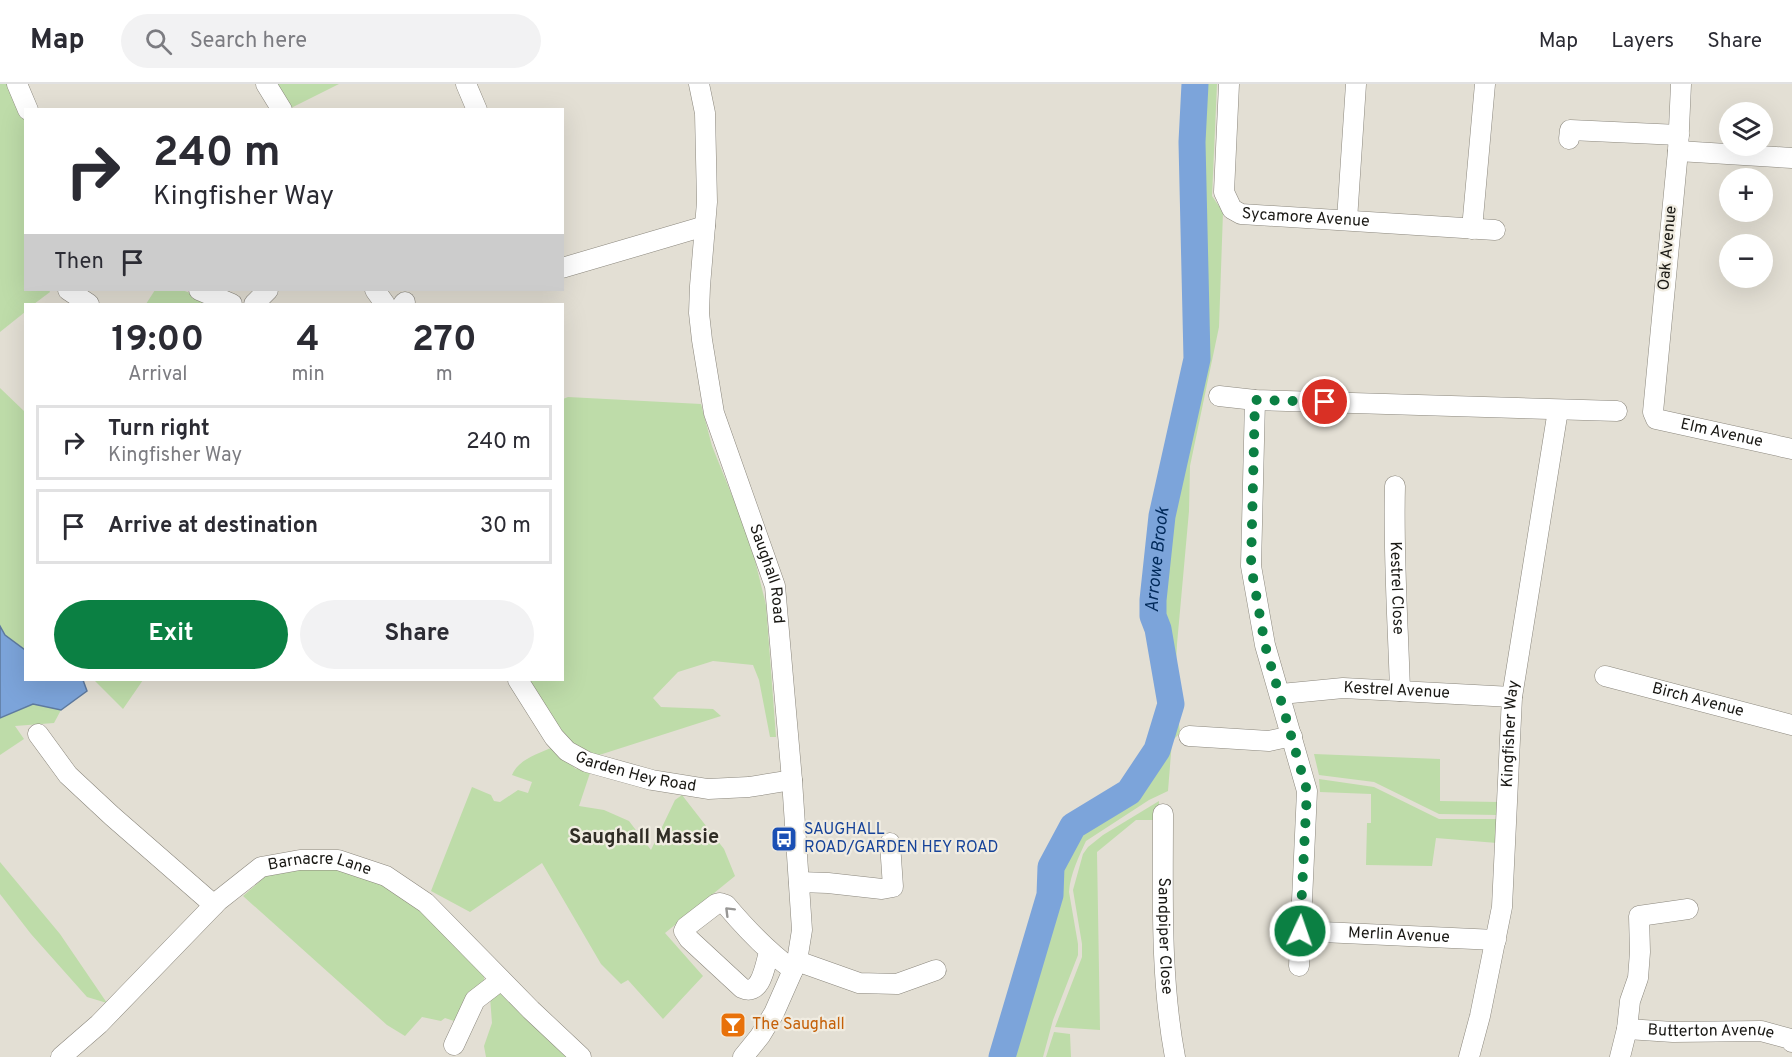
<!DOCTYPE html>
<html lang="en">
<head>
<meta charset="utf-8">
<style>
	:root { --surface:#fff; --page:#f2f2f3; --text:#2b2b33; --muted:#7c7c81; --line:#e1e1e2; --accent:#0b8043 }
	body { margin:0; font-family:Overpass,sans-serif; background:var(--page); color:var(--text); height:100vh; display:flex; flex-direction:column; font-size:22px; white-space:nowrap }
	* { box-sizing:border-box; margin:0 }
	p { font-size:20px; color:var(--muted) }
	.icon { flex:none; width:33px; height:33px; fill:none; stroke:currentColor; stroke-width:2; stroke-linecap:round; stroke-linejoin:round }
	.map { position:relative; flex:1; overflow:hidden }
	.panel { position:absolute; left:24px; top:219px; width:540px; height:378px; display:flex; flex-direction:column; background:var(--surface); border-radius:0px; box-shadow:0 6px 24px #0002 }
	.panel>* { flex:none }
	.top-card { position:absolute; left:24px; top:24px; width:540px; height:183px; border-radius:0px; box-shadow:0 6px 24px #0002; background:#fff; color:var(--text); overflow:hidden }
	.buttons { position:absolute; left:1719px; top:18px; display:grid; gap:12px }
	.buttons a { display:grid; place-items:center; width:54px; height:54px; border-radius:50%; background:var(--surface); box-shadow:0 6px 24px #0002; font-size:30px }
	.pin { position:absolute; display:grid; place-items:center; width:51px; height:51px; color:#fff; margin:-26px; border:3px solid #fff; border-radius:50%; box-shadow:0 2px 6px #0007 }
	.me { position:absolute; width:66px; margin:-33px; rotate:3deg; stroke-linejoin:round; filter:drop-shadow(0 0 4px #0008) }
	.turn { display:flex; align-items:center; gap:21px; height:126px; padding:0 30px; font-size:27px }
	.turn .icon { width:78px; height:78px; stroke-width:2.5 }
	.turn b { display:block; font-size:42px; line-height:51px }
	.then { display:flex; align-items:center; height:57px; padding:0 30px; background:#0003; gap:12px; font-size:22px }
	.eta { display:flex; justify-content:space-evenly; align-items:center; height:102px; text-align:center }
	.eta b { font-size:36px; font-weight:700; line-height:42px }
	.action { display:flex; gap:12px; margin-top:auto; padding:12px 30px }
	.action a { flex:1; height:69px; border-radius:36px; background:var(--accent); color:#fff; font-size:24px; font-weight:700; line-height:69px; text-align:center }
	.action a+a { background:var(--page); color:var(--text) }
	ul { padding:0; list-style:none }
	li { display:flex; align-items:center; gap:18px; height:75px; margin:0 12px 9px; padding:0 18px; border:3px solid var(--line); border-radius:0px }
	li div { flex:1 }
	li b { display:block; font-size:22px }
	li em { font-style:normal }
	header { display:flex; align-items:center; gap:36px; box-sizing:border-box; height:84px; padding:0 30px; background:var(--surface); border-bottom:2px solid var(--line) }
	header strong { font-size:28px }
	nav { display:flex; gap:33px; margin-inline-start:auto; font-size:21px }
	.search { width:420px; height:54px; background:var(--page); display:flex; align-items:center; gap:15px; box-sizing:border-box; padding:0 21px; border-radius:33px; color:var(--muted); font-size:22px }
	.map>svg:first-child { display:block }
</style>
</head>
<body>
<header>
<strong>Map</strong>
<div class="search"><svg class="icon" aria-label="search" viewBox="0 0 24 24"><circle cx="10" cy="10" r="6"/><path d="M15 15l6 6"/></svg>Search here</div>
<nav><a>Map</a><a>Layers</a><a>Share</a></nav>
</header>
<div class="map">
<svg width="1792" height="973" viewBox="0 0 1792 973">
	<rect width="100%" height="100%" fill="#e3dfd4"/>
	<!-- green -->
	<path fill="#bedca9" d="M0,0H9L25,37L26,206H49L50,208L34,220H26L25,228L0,248Z
		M276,0H339L291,24Z
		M1195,0H1217L1212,112L1223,128L1219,243L1190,382L1189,427L1177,560L1175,601L1180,649L1172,657L1168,707L1149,716L1086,757C1079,772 1070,791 1069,808L1078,860V871L1053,936L1043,973H1014L1068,760L1083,742L1114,726L1142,701L1160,671L1171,620L1158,545L1153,532L1162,432L1197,275L1192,58Z
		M155,206H182L221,220H146Z
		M0,304L25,328V566L5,551L0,542Z
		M568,313L701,320L712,362L750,456L766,521L776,653H770L759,596L753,581L713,577L678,588L653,614L661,623L713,625L721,632L593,673C554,653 549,632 529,596H562L563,315Z
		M94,596H143L123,625Z
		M33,620L61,626L54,639L15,642L24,655L0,671V634Z
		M551,664L576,685L581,682L590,689L579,722L604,726L629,737L651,766L675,716L682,711L724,765L735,792L665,849L703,892L663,935L628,896L621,900L601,880L542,779L470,828L431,807L472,703L491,711L494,717L500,718L518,706L528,709L532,698L512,691C518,676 537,670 551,664Z
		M1314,670L1440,675V717L1499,718L1498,731L1439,730L1374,698L1319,691Z
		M1319,695L1374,703L1439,735H1498L1497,759L1436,754L1432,782L1366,781L1367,739H1371V710L1320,708Z
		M1159,717L1158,736H1136L1097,768L1100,946L1055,943L1082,873V860L1073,806L1083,770L1088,763L1103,751Z
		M0,778L60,850L107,919L87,913L31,850L0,810Z
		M328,782C337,784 347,784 356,787C409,806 448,850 484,891V904L457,938L445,934L441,937L422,933L405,952L387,941L243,812L266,792L298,784Z
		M498,908L511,913L571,973H486L484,962L492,939L490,913Z
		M1054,948L1070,950L1071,973H1046Z"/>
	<!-- water -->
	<path fill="#7ca4da" stroke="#5e7a9f" stroke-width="1.5" d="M0,542L5,551L25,566L26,596H83L87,607L61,626L33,620L0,634Z"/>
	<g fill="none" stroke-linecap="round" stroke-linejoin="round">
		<!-- river -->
		<path stroke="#7ca4da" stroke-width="27" id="s1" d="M1002,973L1050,811L1051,783L1073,742L1129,708L1157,666L1171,620L1158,545L1153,532V516L1162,432L1197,275L1192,58L1195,0"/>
		<!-- minor casing -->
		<g stroke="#8b877d" stroke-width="21">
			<g id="minor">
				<path d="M17,0L28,26"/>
				<path d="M266,0L282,26"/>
				<path d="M466,0L477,26"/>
				<path id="s2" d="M699,0L705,29L707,118L700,202L699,229L702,256L714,329L775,502L792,696L802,846L797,877L774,929L760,952L743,973"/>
				<path id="s3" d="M1229,0L1224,108L1232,125L1241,130L1495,146"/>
				<path id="s4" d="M1681,0L1678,67L1653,328L1656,335L1792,365"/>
				<path d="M1569,55L1570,46L1679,51"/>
				<path d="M1678,67L1792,74"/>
				<path d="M1347,136L1356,0"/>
				<path d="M1472,145L1485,0"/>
				<path d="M562,184L705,142"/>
				<path d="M68,206L89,220"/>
				<path d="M199,206L232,220"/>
				<path d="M375,206L385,220"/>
				<path d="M254,220L268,206"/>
				<path d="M403,220L405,218"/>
				<path d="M1219,312L1255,316L1617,327"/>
				<path d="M1255,316L1251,482L1265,561L1307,707L1299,882"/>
				<path id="s5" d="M1395,402C1393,470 1398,539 1400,607"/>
				<path id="s6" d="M1605,592L1792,641"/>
				<path id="s7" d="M518,596L554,653L567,667L587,678L652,696L708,705L749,703L792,696"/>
				<path id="s8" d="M1281,610L1343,604L1512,613"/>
				<path d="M38,650L68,691L112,732L214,821"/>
				<path d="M1189,652L1269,657L1292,652"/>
				<path id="s9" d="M1163,730C1163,811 1160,893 1175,973"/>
				<path d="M799,798L828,799L882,805L893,803L890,759"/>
				<path id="s10" d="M1300,847L1496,856"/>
				<path d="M769,868C765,882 761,913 742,904L689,855L684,847L686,843L716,820L720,819L726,821C747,846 767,867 793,886"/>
				<path d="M797,877L859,899L897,900L936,886"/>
				<path id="s11" d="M1627,945L1673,948L1761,947L1791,955L1792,958"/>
				<path d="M454,961L475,916L501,896"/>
				<path id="s12" d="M61,973L99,940L218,817L261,783L300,776H338L386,792L426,819L531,926L581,973"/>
				<path id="s13" d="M1469,973L1480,932L1502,823L1512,613L1558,326"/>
				<path d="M1620,973L1627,945L1630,917L1638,894L1640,868L1639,832L1688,825"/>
			</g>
		</g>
		<!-- minor -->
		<use href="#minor" stroke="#fff" stroke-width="20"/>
	</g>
	<!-- one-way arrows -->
	<defs><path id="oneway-chevron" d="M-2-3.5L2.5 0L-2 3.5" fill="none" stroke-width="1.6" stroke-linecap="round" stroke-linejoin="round" transform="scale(1.5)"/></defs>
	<use stroke="#989795" href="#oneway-chevron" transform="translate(729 827) rotate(-135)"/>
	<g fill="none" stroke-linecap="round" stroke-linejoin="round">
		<!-- route -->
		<path stroke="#0b8043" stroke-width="10" stroke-dasharray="0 18" d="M1300,847L1307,707L1265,561L1251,482L1255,316L1325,318"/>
	</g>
	<!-- icons -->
	<defs>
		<g id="bus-square" transform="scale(1.35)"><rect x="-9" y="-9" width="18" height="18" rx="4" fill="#1a4fb4" stroke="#f0ece1"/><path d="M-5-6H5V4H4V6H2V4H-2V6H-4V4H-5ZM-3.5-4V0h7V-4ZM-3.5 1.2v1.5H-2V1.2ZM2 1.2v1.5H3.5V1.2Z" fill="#fff"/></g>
		<g id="bar-square" transform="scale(1.35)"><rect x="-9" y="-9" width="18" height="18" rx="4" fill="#e8710a" stroke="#f0ece1"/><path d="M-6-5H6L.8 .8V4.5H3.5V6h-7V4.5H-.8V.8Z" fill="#fff"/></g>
	</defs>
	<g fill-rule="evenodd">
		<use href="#bus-square" x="784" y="755"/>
		<use href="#bar-square" x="733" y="941"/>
	</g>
	<g text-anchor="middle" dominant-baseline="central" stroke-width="4.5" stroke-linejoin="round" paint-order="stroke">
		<!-- street labels -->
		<g font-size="16" fill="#191814" stroke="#f0ece1">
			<text stroke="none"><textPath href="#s3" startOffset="202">Sycamore Avenue</textPath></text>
			<text transform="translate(1668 164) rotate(-85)">Oak Avenue</text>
			<text stroke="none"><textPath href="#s4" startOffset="404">Elm Avenue</textPath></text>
			<text stroke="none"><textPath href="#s2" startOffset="501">Saughall Road</textPath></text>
			<text stroke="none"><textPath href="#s5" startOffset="102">Kestrel Close</textPath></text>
			<text stroke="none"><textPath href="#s8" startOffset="116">Kestrel Avenue</textPath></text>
			<text stroke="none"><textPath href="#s6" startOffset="96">Birch Avenue</textPath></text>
			<text stroke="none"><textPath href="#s13" startOffset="327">Kingfisher Way</textPath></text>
			<text stroke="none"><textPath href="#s7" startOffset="159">Garden Hey Road</textPath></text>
			<text stroke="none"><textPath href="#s12" startOffset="336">Barnacre Lane</textPath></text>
			<text stroke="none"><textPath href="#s9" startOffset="122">Sandpiper Close</textPath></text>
			<text stroke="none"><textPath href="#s10" startOffset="99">Merlin Avenue</textPath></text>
			<text stroke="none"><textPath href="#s11" startOffset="84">Butterton Avenue</textPath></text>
		</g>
		<!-- transit labels -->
		<g font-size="16" fill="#164399" stroke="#f0ece1" text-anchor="start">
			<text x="804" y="746">SAUGHALL<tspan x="804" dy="18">ROAD/GARDEN HEY ROAD</tspan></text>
		</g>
		<!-- food labels -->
		<g font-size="16" fill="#c56008" stroke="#f0ece1" text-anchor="start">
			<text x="752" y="941">The Saughall</text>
		</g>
		<!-- water labels -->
		<g font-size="18" font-style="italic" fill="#002959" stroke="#f0ece1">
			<text stroke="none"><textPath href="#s1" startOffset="554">Arrowe Brook</textPath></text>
		</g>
		<!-- quarter labels -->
		<g font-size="20" font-weight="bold" fill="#302d25" stroke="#f0ece1">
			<text x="644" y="754">Saughall Massie</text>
		</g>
	</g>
</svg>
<div class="buttons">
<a><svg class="icon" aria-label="layers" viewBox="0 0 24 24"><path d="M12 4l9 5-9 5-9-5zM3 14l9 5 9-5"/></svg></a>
<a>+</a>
<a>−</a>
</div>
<div class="pin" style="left:1325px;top:318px;background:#d93025"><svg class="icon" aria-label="arrive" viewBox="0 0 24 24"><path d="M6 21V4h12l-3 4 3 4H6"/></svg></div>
<svg class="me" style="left:1300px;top:847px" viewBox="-20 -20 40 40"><circle r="17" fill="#0b8043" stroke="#fff" stroke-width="3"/><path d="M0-11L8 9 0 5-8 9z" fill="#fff"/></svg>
<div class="top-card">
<div class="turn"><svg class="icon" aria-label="right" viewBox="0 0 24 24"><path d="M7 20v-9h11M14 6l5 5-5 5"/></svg><div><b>240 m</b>Kingfisher Way</div></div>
<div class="then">Then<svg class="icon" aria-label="arrive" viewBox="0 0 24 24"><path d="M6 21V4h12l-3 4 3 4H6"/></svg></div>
</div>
<section class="panel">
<div class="eta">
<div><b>19:00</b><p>Arrival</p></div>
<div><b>4</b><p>min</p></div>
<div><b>270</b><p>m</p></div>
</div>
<ul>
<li><svg class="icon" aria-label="right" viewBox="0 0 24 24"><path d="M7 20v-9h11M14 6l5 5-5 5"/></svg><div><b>Turn right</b><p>Kingfisher Way</p></div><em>240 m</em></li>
<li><svg class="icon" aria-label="arrive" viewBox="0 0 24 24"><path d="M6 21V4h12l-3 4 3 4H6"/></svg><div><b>Arrive at destination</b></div><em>30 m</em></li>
</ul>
<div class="action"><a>Exit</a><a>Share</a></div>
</section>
</div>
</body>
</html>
